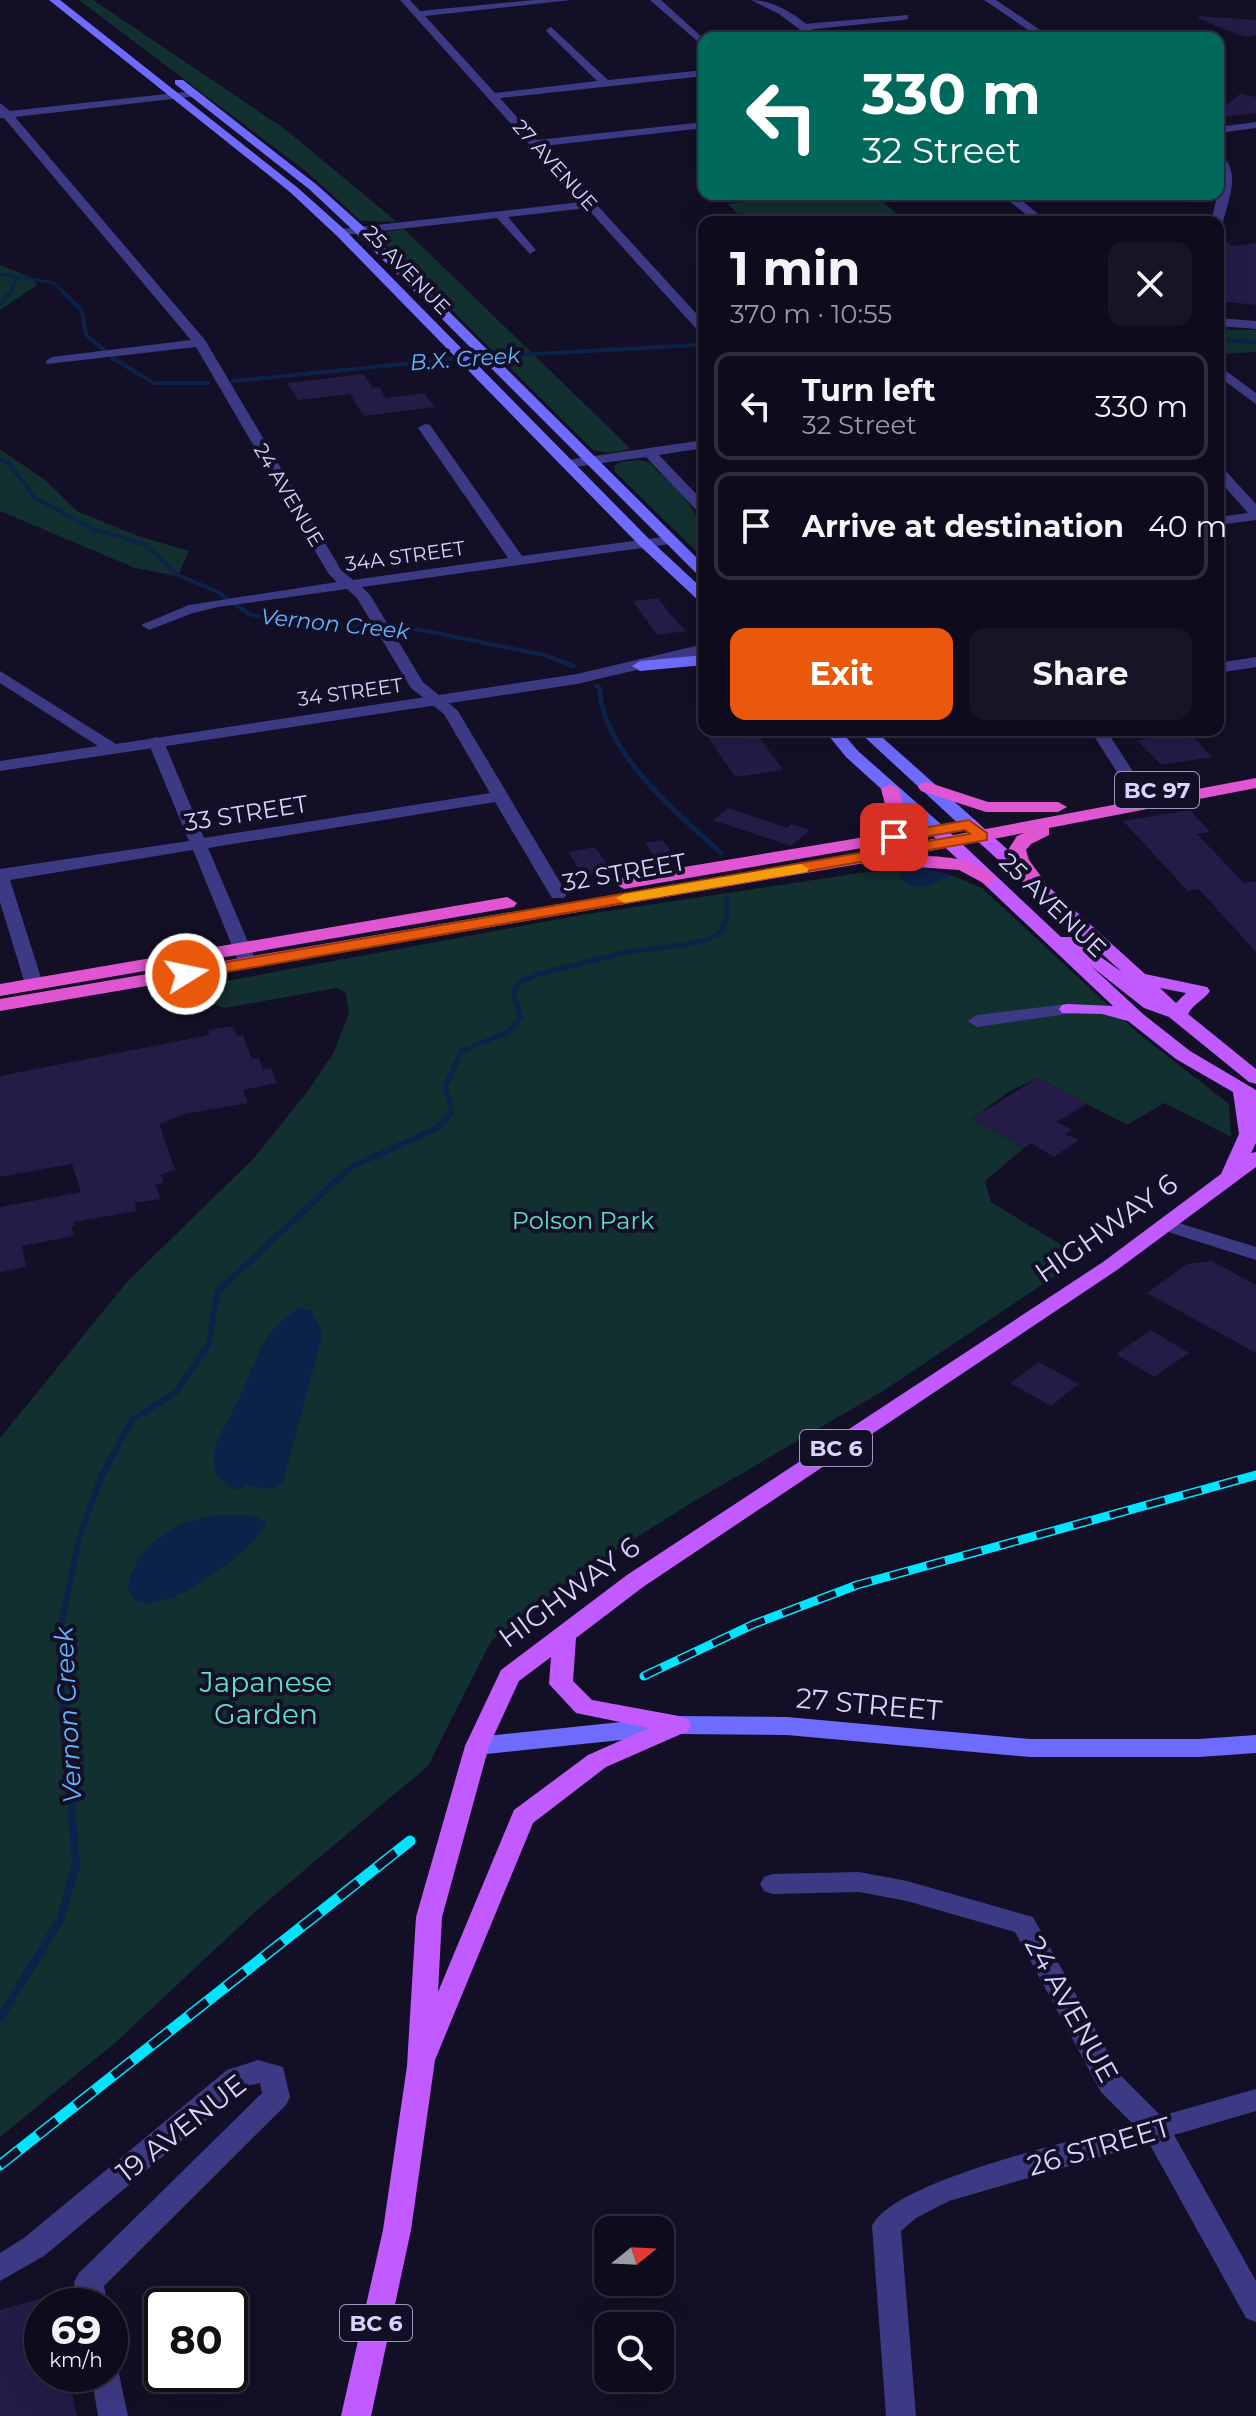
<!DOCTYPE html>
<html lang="en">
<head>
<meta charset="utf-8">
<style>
	:root { --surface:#0e0b1c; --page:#171425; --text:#f1f3f6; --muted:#9b9ba3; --line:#2e2b3b; --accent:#ea580c }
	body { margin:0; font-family:Montserrat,sans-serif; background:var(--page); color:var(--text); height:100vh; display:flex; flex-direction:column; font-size:30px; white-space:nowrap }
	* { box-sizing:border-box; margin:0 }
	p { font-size:26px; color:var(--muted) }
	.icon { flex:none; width:44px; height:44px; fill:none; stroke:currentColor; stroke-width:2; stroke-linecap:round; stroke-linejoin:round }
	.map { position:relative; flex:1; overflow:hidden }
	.side { position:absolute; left:698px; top:216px; width:526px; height:520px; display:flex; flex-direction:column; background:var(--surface); border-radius:16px; box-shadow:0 8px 32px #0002,0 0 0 2px var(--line) }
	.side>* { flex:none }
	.banner { position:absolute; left:698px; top:32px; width:526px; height:168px; border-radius:16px; box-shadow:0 8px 32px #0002,0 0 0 2px var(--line); background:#00695c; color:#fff; overflow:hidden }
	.needle { width:52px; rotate:72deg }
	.tools { position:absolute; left:594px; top:2216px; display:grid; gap:16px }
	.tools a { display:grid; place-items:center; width:80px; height:80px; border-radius:16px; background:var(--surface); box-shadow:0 8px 32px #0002,0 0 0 2px var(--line); font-size:40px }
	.speed { position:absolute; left:24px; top:2288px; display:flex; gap:16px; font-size:40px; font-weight:700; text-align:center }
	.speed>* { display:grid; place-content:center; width:104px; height:104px; border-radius:50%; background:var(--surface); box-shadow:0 8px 32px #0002,0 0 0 2px var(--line); line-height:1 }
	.speed small { font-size:20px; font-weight:400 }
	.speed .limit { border:4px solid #111; border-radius:12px; background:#fff; color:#111 }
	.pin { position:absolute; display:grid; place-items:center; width:68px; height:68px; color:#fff; margin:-34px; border-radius:16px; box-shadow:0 4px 12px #0006 }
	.me { position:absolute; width:88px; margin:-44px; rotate:80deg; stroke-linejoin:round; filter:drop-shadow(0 0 6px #0008) }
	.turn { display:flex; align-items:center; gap:28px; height:168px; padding:0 32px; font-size:36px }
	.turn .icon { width:104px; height:104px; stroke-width:2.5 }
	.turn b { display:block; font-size:56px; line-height:68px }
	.round { display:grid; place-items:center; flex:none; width:84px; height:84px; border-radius:16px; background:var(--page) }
	.headline { display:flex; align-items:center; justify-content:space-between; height:136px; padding:0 32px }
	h1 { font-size:48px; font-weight:700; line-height:60px }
	.cta { display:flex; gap:16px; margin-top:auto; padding:16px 32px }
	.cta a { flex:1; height:92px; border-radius:16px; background:var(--accent); color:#fff; font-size:32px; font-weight:700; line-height:92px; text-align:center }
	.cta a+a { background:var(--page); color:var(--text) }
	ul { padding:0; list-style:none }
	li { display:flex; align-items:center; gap:24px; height:108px; margin:0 16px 12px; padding:0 16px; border:4px solid var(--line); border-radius:16px }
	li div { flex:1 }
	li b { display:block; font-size:30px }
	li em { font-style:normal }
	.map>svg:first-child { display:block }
</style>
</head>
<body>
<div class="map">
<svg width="1256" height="2416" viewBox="0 0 1256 2416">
	<rect width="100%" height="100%" fill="#130f26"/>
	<!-- green -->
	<path fill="#12302f" d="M79,0H93L285,129L397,222L361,221L307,172Z
		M816,194H874L906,222H746L728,204Z
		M404,229L631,449L609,453L593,450L378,237L379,233Z
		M0,265L34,279L37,285L0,310Z
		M1218,329L1256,330V352L1220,354L1218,333L1221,332Z
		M0,449L46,481L77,511L138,536L189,551L178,576L135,568L0,511Z
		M640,460L649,462C683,497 704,507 704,559L615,472L614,466L620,462Z
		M900,867L954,876L982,888L1139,1034L1229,1104L1231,1137L1164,1103L1127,1125L1038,1078L1010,1091L972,1119L1024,1148L985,1181L991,1202L1063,1246L1076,1262L883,1391L691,1503L577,1575L491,1641L428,1766L257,1910L116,2042L0,2137V1438L127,1282L254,1158L307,1092L334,1052L349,1013L346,993L337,988L224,1008L178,990L581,915Z"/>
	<!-- water -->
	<path fill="#0c2248" d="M893,867L925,868L954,876C930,880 929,898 899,878L900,869Z
		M301,1307L312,1311L323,1333L283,1482C268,1493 261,1488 247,1485L237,1490C225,1484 215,1479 214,1464C211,1444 227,1424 235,1407C254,1369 260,1329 301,1307Z
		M219,1515H253L267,1523C254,1550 168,1616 137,1601C131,1598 129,1591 127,1586C140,1542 175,1520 219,1515Z"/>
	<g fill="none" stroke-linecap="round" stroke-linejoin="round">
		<!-- stream-far4 -->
		<path stroke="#0c2248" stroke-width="3" d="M0,274L54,283L66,295
			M10,295L16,279"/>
		<!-- stream-far3 -->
		<path stroke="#0c2248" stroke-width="4" d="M64,293L82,311L86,335L104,350
			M0,304L10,293
			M1218,340L1256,342
			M112,358L154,383H208
			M233,381L464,358L697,345
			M0,459L9,463L35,498L93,529L146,545L176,574L218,592L249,614L294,624L416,629L544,655L566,663"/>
		<!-- stream-far2 -->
		<path stroke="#0c2248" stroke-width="5" d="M560,661L573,666
			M597,686L600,689C601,750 678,814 721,853
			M442,1123L452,1113L445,1087L462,1051L508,1032L521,1017L513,992L521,982L535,975L627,952L696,943L718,935L727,919V898"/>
		<!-- stream-far1 -->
		<path stroke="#0c2248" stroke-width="6" d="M62,1698L60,1630L80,1535L102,1475L132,1420L176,1392L208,1346L218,1291L351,1167L437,1128L444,1121"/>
		<!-- stream -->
		<path stroke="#0c2248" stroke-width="8" d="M0,2018L60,1920L76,1865L62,1696"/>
	</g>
	<!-- building -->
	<path fill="#241b47" d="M1199,16L1256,20V35L1244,37L1199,19Z
		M1240,94L1256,97V113L1218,118V112Z
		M1218,236L1232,246L1256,243V305L1218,301Z
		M363,374L373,388L379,387L386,398L424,393L435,407L364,416L350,394L298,400L287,383Z
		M658,598L670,614L686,631L657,635L633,601Z
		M726,730H754L783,770L735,777L705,733Z
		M1188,731L1212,757L1161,765L1137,740Z
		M728,808L787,828L791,824L810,830L791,846L713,820Z
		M1190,810L1210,832L1197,834L1244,883L1256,881V952L1199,889L1188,891L1123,821Z
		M663,840L673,855L655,858L645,843Z
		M595,847L611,870L583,875L568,852Z
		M233,1026L237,1036L243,1035L252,1059L259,1058L263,1070L271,1068L277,1083L243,1090L248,1103L184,1114L159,1124L175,1169L161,1175L163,1183L156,1184L160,1199L135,1203L136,1211L74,1222L75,1226L71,1227L74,1236L22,1246L26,1267L0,1272V1207L81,1192L72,1164L0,1177V1076L209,1035L208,1030Z
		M1038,1078L1087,1104L1057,1122L1072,1130L1065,1134L1079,1140L1054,1157L1031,1143L1024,1148L971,1119Z
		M1212,1261L1256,1285V1353L1147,1293L1187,1264Z
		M1151,1330L1189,1353L1154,1377L1116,1354Z
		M1039,1362L1079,1384L1051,1406L1010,1383Z
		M42,2298V2374H68L77,2416H0V2310Z"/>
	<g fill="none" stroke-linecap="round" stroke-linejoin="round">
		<!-- minor -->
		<path fill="#3d3a85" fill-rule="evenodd" d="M400,0H410L420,11L534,0H571L425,16L495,93L597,81L547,32L546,30L551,27L608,80L704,70V76L500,98L537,140L704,122V128L543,146L704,322V334L700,333L587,208L508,217L536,250L530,254L497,218L337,236V230L341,229L581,202Z
			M650,0H661L704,39V47Z
			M984,0H996L1052,38H1040Z
			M908,15V19L904,20L804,30L799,27L804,24Z
			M194,91L199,94L198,96L15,117L205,340L341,570L353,580L508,558L418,428L425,424L430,425L522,556L670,536L677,540L670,544L362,587L370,595L423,682L458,711L567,894L564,898H552L495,802L208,848L257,963L248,968L239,963L193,850L10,880L43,984L34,989L25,984L0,902V869L189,841L148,742L150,739L156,737L164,742L204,838L490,793L444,714L411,688L357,598L347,589L218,607L193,613L149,630L141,625L189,605L337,582L328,573L196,347L47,364L46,361L52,357L191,340L4,118H0V103L10,111Z
			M1218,154C1243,167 1228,201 1223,222L1218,225V222H1211L1221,179Z
			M704,440V448L659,455L704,502V514L699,513L646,457L567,468L560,464L567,460Z
			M1218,467L1223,468L1256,504V520L1218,525V517L1248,513L1218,479Z
			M1256,657V667L1218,673V663Z
			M1090,730H1106L1147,793L1145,797H1133Z
			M1068,1004L1074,1005L1077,1009L1074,1013L977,1027L968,1021L977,1015Z
			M1169,1220L1256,1247V1260L1162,1230L1159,1226L1162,1222Z
			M859,1872L907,1881L1033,1917L1121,2076L1161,2116L1256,2089V2111L1174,2135L1256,2281V2322L1246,2318L1149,2143L949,2201L916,2218L901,2231L916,2416H886L872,2226C894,2180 1079,2140 1133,2124L1101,2092L1015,1932L907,1901L859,1892L773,1894L764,1891L760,1884L764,1877L773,1874Z
			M258,2060L283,2067L290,2097L286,2105L104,2286L108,2306H78L74,2282L79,2273L262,2093L260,2083L247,2086L44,2256L0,2281V2253L24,2238L227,2070Z
			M110,2362L117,2365L128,2416H98L91,2374H110Z"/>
		<!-- tertiary -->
		<path fill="#3d3a85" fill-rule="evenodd" d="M751,0C778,0 803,20 822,38H811L779,14Z
			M1256,122V128L1218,133V127Z
			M1001,194H1014L1048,222H1035Z
			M1218,318L1256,321V329L1218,326Z
			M1218,365L1256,393V404L1218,376Z
			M704,644V654L577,684L0,771V761L98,746L0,683V671L116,744L577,674Z"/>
		<!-- secondary -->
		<path fill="#6f6bff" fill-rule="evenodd" d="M49,0H60L298,188L345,230L650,540L704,590V602L699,601L640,546L337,236L290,192Z
			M175,80H183L317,185L365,228L704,565V577L699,576L357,234L309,189L175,84Z
			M704,655V665L640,671L632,666L640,661Z
			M824,730H840L858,751L943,826L945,830L943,834H931L846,757Z
			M857,730H874L975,820L977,824L975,828H963Z
			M679,1716L787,1717L1030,1739H1199L1256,1735V1753L1199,1757H1030L787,1735L679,1734L477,1755L468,1752L465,1746L468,1740L477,1737Z"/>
		<!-- primary -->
		<path fill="#c25bff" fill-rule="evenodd" d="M969,819L975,820L1145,974L1207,987L1210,991C1203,1001 1194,1003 1188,1014L1256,1069V1084L1249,1082L1169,1017L1144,1008L1091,966L1143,1014L1190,1051L1256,1090V1143L1251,1153L1256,1152V1167L1117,1270L643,1587L576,1638L573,1681L592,1700L679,1716L688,1719L691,1725L688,1731L606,1767L533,1823L435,2060L411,2230L371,2416H341L383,2230L407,2066L416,1917L465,1746L501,1670L627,1575L1103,1262L1221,1174L1239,1134L1233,1092L1176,1059L1128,1021L1102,1014L1062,1013L1059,1009L1062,1005L1068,1004L1113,1006L931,834L929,830L931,826H943L1061,937H1072L1122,972L963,828L961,824ZM1160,988L1186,993L1176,1003ZM551,1657L549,1684L576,1713L649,1728L588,1755L514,1810L438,1992L442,1917L489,1746L519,1681Z"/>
		<!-- trunk -->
		<path fill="#e055d1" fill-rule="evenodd" d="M1256,778V788L1049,828V835L1031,844L1026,850L1029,860L1045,882L1036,888C1022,884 1011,864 1008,850L1017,836L1024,833L909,855C939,857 975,855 996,879L987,885L959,870L902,866L895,864L894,858L0,1011V999L853,854Z
			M927,782L988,802H1058L1067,807L1058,812H986L921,791L918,787L921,783Z
			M890,784L899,789L904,808L899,831L909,832L911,836L909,840L624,889L614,883L624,877L865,837L881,827L886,808L881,789Z
			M507,897L517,903L514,907L0,996V984Z"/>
		<!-- rail-far1 casing -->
		<g stroke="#00e5ff" stroke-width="9">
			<path id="rail-far1" d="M644,1676L754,1624L857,1585L1256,1475"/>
		</g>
		<!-- rail casing -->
		<g stroke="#00e5ff" stroke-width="11">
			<path id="rail" d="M0,2165L410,1841"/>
		</g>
		<!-- rail-far1 -->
		<use href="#rail-far1" stroke="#130f26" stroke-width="6" stroke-dasharray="19" stroke-linecap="butt"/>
		<!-- rail -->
		<use href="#rail" stroke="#130f26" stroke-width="8" stroke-dasharray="24" stroke-linecap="butt"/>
	</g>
	<!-- route -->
	<path fill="#ea580c" stroke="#983908" stroke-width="2" d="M969,820L987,833V840L186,979L178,974L186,969L970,834L965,830L894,842L886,837L894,833Z"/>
	<!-- slow -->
	<path fill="#f59e0b" d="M801,864L809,869L807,872L624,903L616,898L624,894Z"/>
	<g text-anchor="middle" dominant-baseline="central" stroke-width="8" stroke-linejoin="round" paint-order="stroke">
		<!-- far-street labels -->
		<g font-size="20" fill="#d9d4ff" stroke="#130f26">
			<text transform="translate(555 165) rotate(48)">27 AVENUE</text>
			<text transform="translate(407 270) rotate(46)">25 AVENUE</text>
			<text transform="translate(289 495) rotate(59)">24 AVENUE</text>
			<text transform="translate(405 556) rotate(-8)">34A STREET</text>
			<text transform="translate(350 692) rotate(-8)">34 STREET</text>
		</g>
		<!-- far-water labels -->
		<g font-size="22" font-style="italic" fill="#62b6ff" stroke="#130f26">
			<text transform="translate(465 359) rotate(-4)">B.X. Creek</text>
			<text transform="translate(335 624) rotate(6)">Vernon Creek</text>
		</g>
		<!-- shield labels -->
		<g fill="#130f26" stroke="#9e99be" stroke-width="2">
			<rect x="1115" y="772" width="84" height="36" rx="6"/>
			<rect x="800" y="1430" width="72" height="36" rx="6"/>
			<rect x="340" y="2305" width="72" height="36" rx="6"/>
		</g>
		<g font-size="22" font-weight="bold" fill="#d9d4ff">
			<text x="1157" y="790">BC 97</text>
			<text x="836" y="1448">BC 6</text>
			<text x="376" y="2323">BC 6</text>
		</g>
		<!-- street labels -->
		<g font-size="24" fill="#d9d4ff" stroke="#130f26">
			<text transform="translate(246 813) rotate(-9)">33 STREET</text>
			<text transform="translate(624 872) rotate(-10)">32 STREET</text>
			<text transform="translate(1053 905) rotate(44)">25 AVENUE</text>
		</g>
		<!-- park labels -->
		<g font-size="24" fill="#5fe0c0" stroke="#130f26">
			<text x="583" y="1220">Polson Park</text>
		</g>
		<!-- water labels -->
		<g font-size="26" font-style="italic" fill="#62b6ff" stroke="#130f26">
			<text transform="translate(68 1715) rotate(-93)">Vernon Creek</text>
		</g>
		<!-- near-street labels -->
		<g font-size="28" fill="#d9d4ff" stroke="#130f26">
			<text transform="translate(1106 1228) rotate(-35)">HIGHWAY 6</text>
			<text transform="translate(569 1592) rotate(-36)">HIGHWAY 6</text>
			<text transform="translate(869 1704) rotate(5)">27 STREET</text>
			<text transform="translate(1072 2009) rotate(61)">24 AVENUE</text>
			<text transform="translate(181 2128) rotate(-38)">19 AVENUE</text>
			<text transform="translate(1099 2146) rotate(-16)">26 STREET</text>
		</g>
		<!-- near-park labels -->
		<g font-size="28" fill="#5fe0c0" stroke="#130f26">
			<text x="266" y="1682">Japanese<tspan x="266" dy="32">Garden</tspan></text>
		</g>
	</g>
</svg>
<div class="tools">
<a><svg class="needle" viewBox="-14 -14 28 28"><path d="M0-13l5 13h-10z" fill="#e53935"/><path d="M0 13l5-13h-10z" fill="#9b9ba3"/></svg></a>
<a><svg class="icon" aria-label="search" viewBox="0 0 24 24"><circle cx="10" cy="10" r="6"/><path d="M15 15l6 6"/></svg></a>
</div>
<div class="speed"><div>69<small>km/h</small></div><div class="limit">80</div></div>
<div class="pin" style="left:894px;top:837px;background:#d93025"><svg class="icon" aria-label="arrive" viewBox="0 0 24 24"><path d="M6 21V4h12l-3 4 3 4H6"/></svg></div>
<svg class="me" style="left:186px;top:974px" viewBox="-20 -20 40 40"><circle r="17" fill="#ea580c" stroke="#fff" stroke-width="3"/><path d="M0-11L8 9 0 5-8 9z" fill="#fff"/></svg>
<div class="banner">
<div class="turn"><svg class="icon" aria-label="left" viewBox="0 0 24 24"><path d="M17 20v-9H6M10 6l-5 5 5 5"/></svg><div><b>330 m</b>32 Street</div></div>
</div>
<section class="side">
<div class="headline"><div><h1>1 min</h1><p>370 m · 10:55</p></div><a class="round"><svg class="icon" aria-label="close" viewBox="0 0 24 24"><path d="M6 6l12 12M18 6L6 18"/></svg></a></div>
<ul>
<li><svg class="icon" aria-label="left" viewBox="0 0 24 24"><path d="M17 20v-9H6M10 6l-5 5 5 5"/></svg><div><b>Turn left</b><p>32 Street</p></div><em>330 m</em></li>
<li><svg class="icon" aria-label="arrive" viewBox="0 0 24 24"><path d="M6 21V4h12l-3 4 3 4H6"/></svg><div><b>Arrive at destination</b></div><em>40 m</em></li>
</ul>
<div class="cta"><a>Exit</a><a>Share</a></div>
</section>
</div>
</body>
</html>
